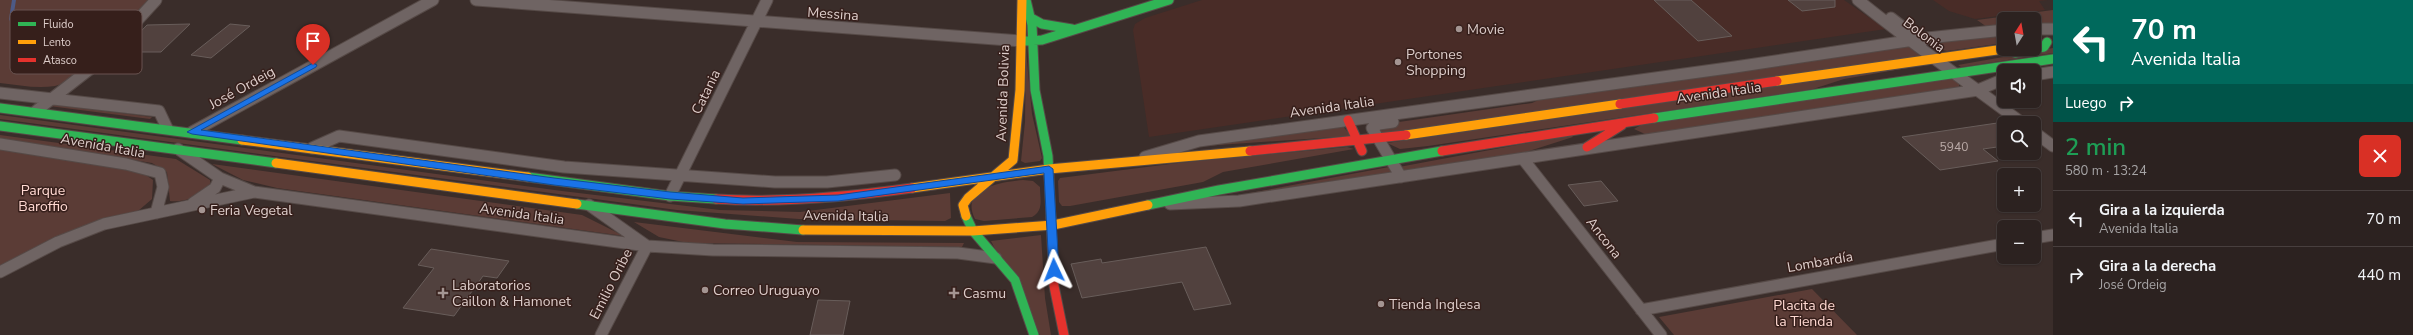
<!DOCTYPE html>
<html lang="es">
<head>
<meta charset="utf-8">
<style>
	:root { --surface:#2c2220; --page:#342a29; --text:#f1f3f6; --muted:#a6a4a5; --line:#483f3e }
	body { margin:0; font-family:"Nunito Sans",sans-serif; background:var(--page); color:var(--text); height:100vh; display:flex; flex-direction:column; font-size:15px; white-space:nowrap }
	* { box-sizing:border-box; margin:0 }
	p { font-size:13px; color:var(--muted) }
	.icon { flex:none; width:22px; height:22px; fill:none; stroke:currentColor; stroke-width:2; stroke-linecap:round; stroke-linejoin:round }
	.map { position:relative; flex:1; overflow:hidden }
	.sheet { display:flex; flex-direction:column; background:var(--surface); width:360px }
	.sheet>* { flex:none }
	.top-card { background:#00695c; color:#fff; overflow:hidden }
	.needle { width:26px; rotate:11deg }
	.fabs { position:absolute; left:1997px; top:12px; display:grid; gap:8px }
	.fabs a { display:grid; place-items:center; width:44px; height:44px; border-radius:6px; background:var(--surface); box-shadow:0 1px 3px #0004,0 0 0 1px var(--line); font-size:20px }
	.pin { position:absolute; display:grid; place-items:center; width:34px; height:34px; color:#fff; margin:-41px -17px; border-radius:50% 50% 50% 0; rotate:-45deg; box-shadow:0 0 4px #0007 }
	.pin .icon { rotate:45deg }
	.me { position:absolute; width:44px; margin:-22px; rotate:358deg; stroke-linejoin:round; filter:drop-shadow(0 0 3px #0008) }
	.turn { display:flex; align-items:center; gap:14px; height:84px; padding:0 12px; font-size:18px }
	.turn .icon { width:52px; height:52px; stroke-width:2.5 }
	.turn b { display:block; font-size:28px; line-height:34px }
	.then { display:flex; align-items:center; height:38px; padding:0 12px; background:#0003; gap:8px; font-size:15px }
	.round { display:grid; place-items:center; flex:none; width:42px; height:42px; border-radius:6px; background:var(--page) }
	.headline { display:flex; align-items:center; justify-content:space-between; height:68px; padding:0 12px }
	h1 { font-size:24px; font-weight:600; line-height:30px; color:#1e9e55 }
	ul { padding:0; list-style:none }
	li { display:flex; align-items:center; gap:12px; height:56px; padding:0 12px; border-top:1px solid var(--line) }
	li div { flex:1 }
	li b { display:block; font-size:15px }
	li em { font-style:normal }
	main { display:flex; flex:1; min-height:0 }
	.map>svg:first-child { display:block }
</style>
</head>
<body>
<main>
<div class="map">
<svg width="2053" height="335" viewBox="0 0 2053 335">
	<rect width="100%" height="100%" fill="#3a2d2a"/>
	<!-- built -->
	<path fill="#492c27" d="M1202,0H1844L1886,29L1149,137L1133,30L1135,24L1145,18Z
		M1933,0H2048L2039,1L2045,10L1975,19L1949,11Z"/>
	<!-- green -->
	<path fill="#5b3c36" d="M0,0H151C127,27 91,78 55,86C37,89 18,85 0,83Z
		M2053,10V25H2034V19H2004V26L1987,27L1977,20Z
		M2004,31V43L1947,51L1938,49L1932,42Z
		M1911,46L1920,56L1917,59L1797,73L1381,134L1378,125L1532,103L1545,97Z
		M2053,48V53L1961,67L1958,65Z
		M1026,51L1032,114L1042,158L1040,161L1025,163L1021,161L1025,122Z
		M1930,64L1844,79L1813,89L1428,146L1400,149L1387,143Z
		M1950,78L1959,82V87L1672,132L1645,134L1634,129L1641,125Z
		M52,104L152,117L150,119L49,106Z
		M0,115L562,191L720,210L800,212L950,193L951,218L945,221L799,219L677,210L0,119Z
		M1340,125H1342L1351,136L1204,146Z
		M0,135L176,159L210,180C213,196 181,203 170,201L167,172L152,163L0,138Z
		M1571,135L1573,137L1526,152L1404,171L1399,167Z
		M1347,147L1354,149L1223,172L1203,182L1070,206H1062L1059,202L1058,181L1060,178L1178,163Z
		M0,148L143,173L153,180L152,199L138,211L54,239L0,266Z
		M212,164L582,215L624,236L277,188L243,180Z
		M1389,167L1394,173L1251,194L1250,193Z
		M1023,180L1033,181L1040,187C1040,200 1044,210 1032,217L984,221L975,219C959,188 1002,182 1023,180Z
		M634,222L797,242L964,243L962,247L688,243L659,237Z
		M1041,235L1045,298L1051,335H1040L991,241Z
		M1812,289L1857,335H1674L1659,317Z"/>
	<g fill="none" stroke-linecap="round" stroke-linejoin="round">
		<!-- stream -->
		<path stroke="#4d5a85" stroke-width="4" d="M11,19L14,0"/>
	</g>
	<!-- building -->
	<path fill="#51413e" stroke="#685d5a" d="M1654,0H1691L1732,36L1698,41Z
		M1788,0H1835V7L1802,11Z
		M190,24L161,52H142L138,55L119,54L147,25Z
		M230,24L250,26L211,58L191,55Z
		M2004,122V146L1983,149L1998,161L1940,170L1902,137Z
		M1601,181L1618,201L1584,206L1568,185Z
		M1206,247L1231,304L1194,310L1182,282L1082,298L1071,264L1101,259L1102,263Z
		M431,249L509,261L497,278L483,276L454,316L403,308L434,268L418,265Z
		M818,300L850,301L843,335H810Z"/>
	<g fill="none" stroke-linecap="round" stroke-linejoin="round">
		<!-- street casing -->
		<g stroke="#564a47" stroke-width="13">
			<path id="street" d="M476,0L1020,41
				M1858,0C1911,43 1967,82 2022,123
				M1891,18L1922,42
				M2034,29H2053
				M2034,75L2053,72
				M0,93L159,111L167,128
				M36,111L99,62L156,0
				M1393,122L1379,124L1372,128L1401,177
				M192,132L433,0
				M2034,132L2053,146
				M0,144L126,164L160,173L163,187L156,213
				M312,148L339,136L564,167L775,182H827L895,175
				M178,149L220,178L254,192L647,246L713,250L958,253L996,258
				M1145,157L1199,141L1735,67L1927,38L2004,30
				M1523,159L1661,335
				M670,196L767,0
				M193,203L215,188L220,178
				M1170,204L1239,201L1978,90L2004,79
				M589,205L647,246L601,335
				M2034,238L2053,235
				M0,272L58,242L104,224L254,192
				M1641,310L2004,244"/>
		</g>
		<!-- fast casing -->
		<g stroke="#564a47" stroke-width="11">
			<path id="fast" d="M1026,0L1032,25L1035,90L1048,156L1051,218
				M1031,18L1042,24L1072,29
				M1024,41L1042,40L1169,0
				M2015,53L2044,47L2047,42
				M0,108L242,140
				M1654,118L2053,59
				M0,126L276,163
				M528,177L670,196L716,199
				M577,204L725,224L803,230
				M1148,205L1219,190L1442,151
				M966,216L973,231L1015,280L1034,335"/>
		</g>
		<!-- slow casing -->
		<g stroke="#564a47" stroke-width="11">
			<path id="slow" d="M1777,81L2004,49
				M1406,135L1620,104
				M242,140L528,177
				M276,163L577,204
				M912,188L1049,169L1250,151
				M966,216L963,205L968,198L1013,160L1020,90L1022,0
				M803,230L973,231L1053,225L1148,205"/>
		</g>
		<!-- jam casing -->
		<g stroke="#564a47" stroke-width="11">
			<path id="jam" d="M1620,104L1777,81
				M1348,120L1362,151
				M1587,147L1622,125
				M1250,151L1406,135
				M1442,151L1654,118
				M716,199C782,203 847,197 912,188
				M1051,218L1054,286L1064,335"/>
		</g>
		<!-- street -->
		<use href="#street" stroke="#6f6463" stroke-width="11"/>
		<!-- fast -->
		<use href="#fast" stroke="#30b455" stroke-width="9"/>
		<!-- slow -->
		<use href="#slow" stroke="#ff9f0a" stroke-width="9"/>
		<!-- jam -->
		<use href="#jam" stroke="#e5322d" stroke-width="9"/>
	</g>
	<!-- route -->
	<path fill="#1a73e8" stroke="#114b97" d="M313,63L317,65L316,67L201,130L554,178L670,192L743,198L838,195L1049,166L1053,169L1059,270L1054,274L1049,270L1044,173L838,201L743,204L670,199L554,185L192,134L187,132Z"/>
	<!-- markers -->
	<g fill="#a49592" stroke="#361f1b" stroke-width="1.5">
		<circle cx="1459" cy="29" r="4"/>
		<circle cx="1398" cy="62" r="4"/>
		<circle cx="202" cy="210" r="4"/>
		<circle cx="705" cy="290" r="4"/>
		<path d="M441 287h4v4h4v4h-4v4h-4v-4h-4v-4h4z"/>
		<path d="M952 287h4v4h4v4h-4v4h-4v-4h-4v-4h4z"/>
		<circle cx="1381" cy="304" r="4"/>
	</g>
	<g text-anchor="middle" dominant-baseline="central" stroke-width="3" stroke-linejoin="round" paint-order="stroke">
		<!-- number labels -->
		<g font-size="12" fill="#baaaa7">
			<text x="1954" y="147">5940</text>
		</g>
		<!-- street labels -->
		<g font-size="14" fill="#ddcdca" stroke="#361f1b">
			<text transform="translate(833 14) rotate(4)">Messina</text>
			<text transform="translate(1924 35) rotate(37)">Bolonia</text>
			<text transform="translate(242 88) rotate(-29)">José Ordeig</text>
			<text transform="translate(706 92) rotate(-64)">Catania</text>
			<text transform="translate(1003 93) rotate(-88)">Avenida Bolivia</text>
			<text transform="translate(1719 93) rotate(-8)">Avenida Italia</text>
			<text transform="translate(1332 107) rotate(-8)">Avenida Italia</text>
			<text transform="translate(103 146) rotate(10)">Avenida Italia</text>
			<text transform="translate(522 214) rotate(8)">Avenida Italia</text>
			<text transform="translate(846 216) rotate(1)">Avenida Italia</text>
			<text transform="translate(1604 238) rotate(52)">Ancona</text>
			<text transform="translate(1820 262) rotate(-10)">Lombardía</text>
			<text transform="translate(611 284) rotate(-63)">Emilio Oribe</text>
		</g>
		<!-- poi labels -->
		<g font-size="14" fill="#ddcdca" stroke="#361f1b" text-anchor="start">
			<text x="1467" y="29">Movie</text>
			<text x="1406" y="54">Portones<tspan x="1406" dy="16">Shopping</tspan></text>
			<text x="210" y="210">Feria Vegetal</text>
			<text x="452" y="285">Laboratorios<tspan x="452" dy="16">Caillon &amp; Hamonet</tspan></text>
			<text x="713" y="290">Correo Uruguayo</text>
			<text x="963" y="293">Casmu</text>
			<text x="1389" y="304">Tienda Inglesa</text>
		</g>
		<!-- park labels -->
		<g font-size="14" fill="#ffd9d2" stroke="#361f1b">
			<text x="43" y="190">Parque<tspan x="43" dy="16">Baroffio</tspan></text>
			<text x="1804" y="305">Placita de<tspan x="1804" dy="16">la Tienda</tspan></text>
		</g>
	</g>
	<!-- legend -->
	<rect x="10" y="10" width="132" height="64" rx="6" fill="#361f1b" stroke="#685350" stroke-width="1"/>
	<rect x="18" y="22" width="18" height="4" fill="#30b455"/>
	<rect x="18" y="40" width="18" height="4" fill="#ff9f0a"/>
	<rect x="18" y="58" width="18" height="4" fill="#e5322d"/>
	<g font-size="11" fill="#ddcdca">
		<text x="43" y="28">Fluido</text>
		<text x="43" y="46">Lento</text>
		<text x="43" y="64">Atasco</text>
	</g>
</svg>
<div class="fabs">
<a><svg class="needle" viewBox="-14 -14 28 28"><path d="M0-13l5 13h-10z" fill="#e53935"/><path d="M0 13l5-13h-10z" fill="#a6a4a5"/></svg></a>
<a><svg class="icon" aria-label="sound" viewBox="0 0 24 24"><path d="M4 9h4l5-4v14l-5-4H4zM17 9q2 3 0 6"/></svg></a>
<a><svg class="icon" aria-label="search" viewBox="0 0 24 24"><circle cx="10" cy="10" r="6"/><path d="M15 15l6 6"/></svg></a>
<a>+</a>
<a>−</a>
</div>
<div class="pin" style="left:313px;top:65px;background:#d93025"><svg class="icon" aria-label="arrive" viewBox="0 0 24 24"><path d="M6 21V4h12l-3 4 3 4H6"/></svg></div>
<svg class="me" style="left:1054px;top:270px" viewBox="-20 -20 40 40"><path d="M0-17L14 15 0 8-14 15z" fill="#1a73e8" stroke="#fff" stroke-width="4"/></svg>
</div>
<section class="sheet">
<div class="top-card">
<div class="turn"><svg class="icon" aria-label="left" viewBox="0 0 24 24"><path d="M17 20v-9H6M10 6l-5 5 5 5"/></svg><div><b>70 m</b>Avenida Italia</div></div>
<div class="then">Luego<svg class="icon" aria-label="right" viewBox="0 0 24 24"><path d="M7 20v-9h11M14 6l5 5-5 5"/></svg></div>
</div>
<div class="headline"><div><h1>2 min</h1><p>580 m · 13:24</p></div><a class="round" style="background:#d93025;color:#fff"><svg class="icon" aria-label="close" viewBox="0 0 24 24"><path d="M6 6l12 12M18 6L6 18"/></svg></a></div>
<ul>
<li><svg class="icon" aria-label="left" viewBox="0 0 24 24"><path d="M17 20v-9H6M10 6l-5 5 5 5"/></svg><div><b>Gira a la izquierda</b><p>Avenida Italia</p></div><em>70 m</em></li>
<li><svg class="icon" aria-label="right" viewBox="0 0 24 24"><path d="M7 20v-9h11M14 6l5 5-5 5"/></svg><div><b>Gira a la derecha</b><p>José Ordeig</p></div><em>440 m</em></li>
</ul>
</section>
</main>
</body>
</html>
